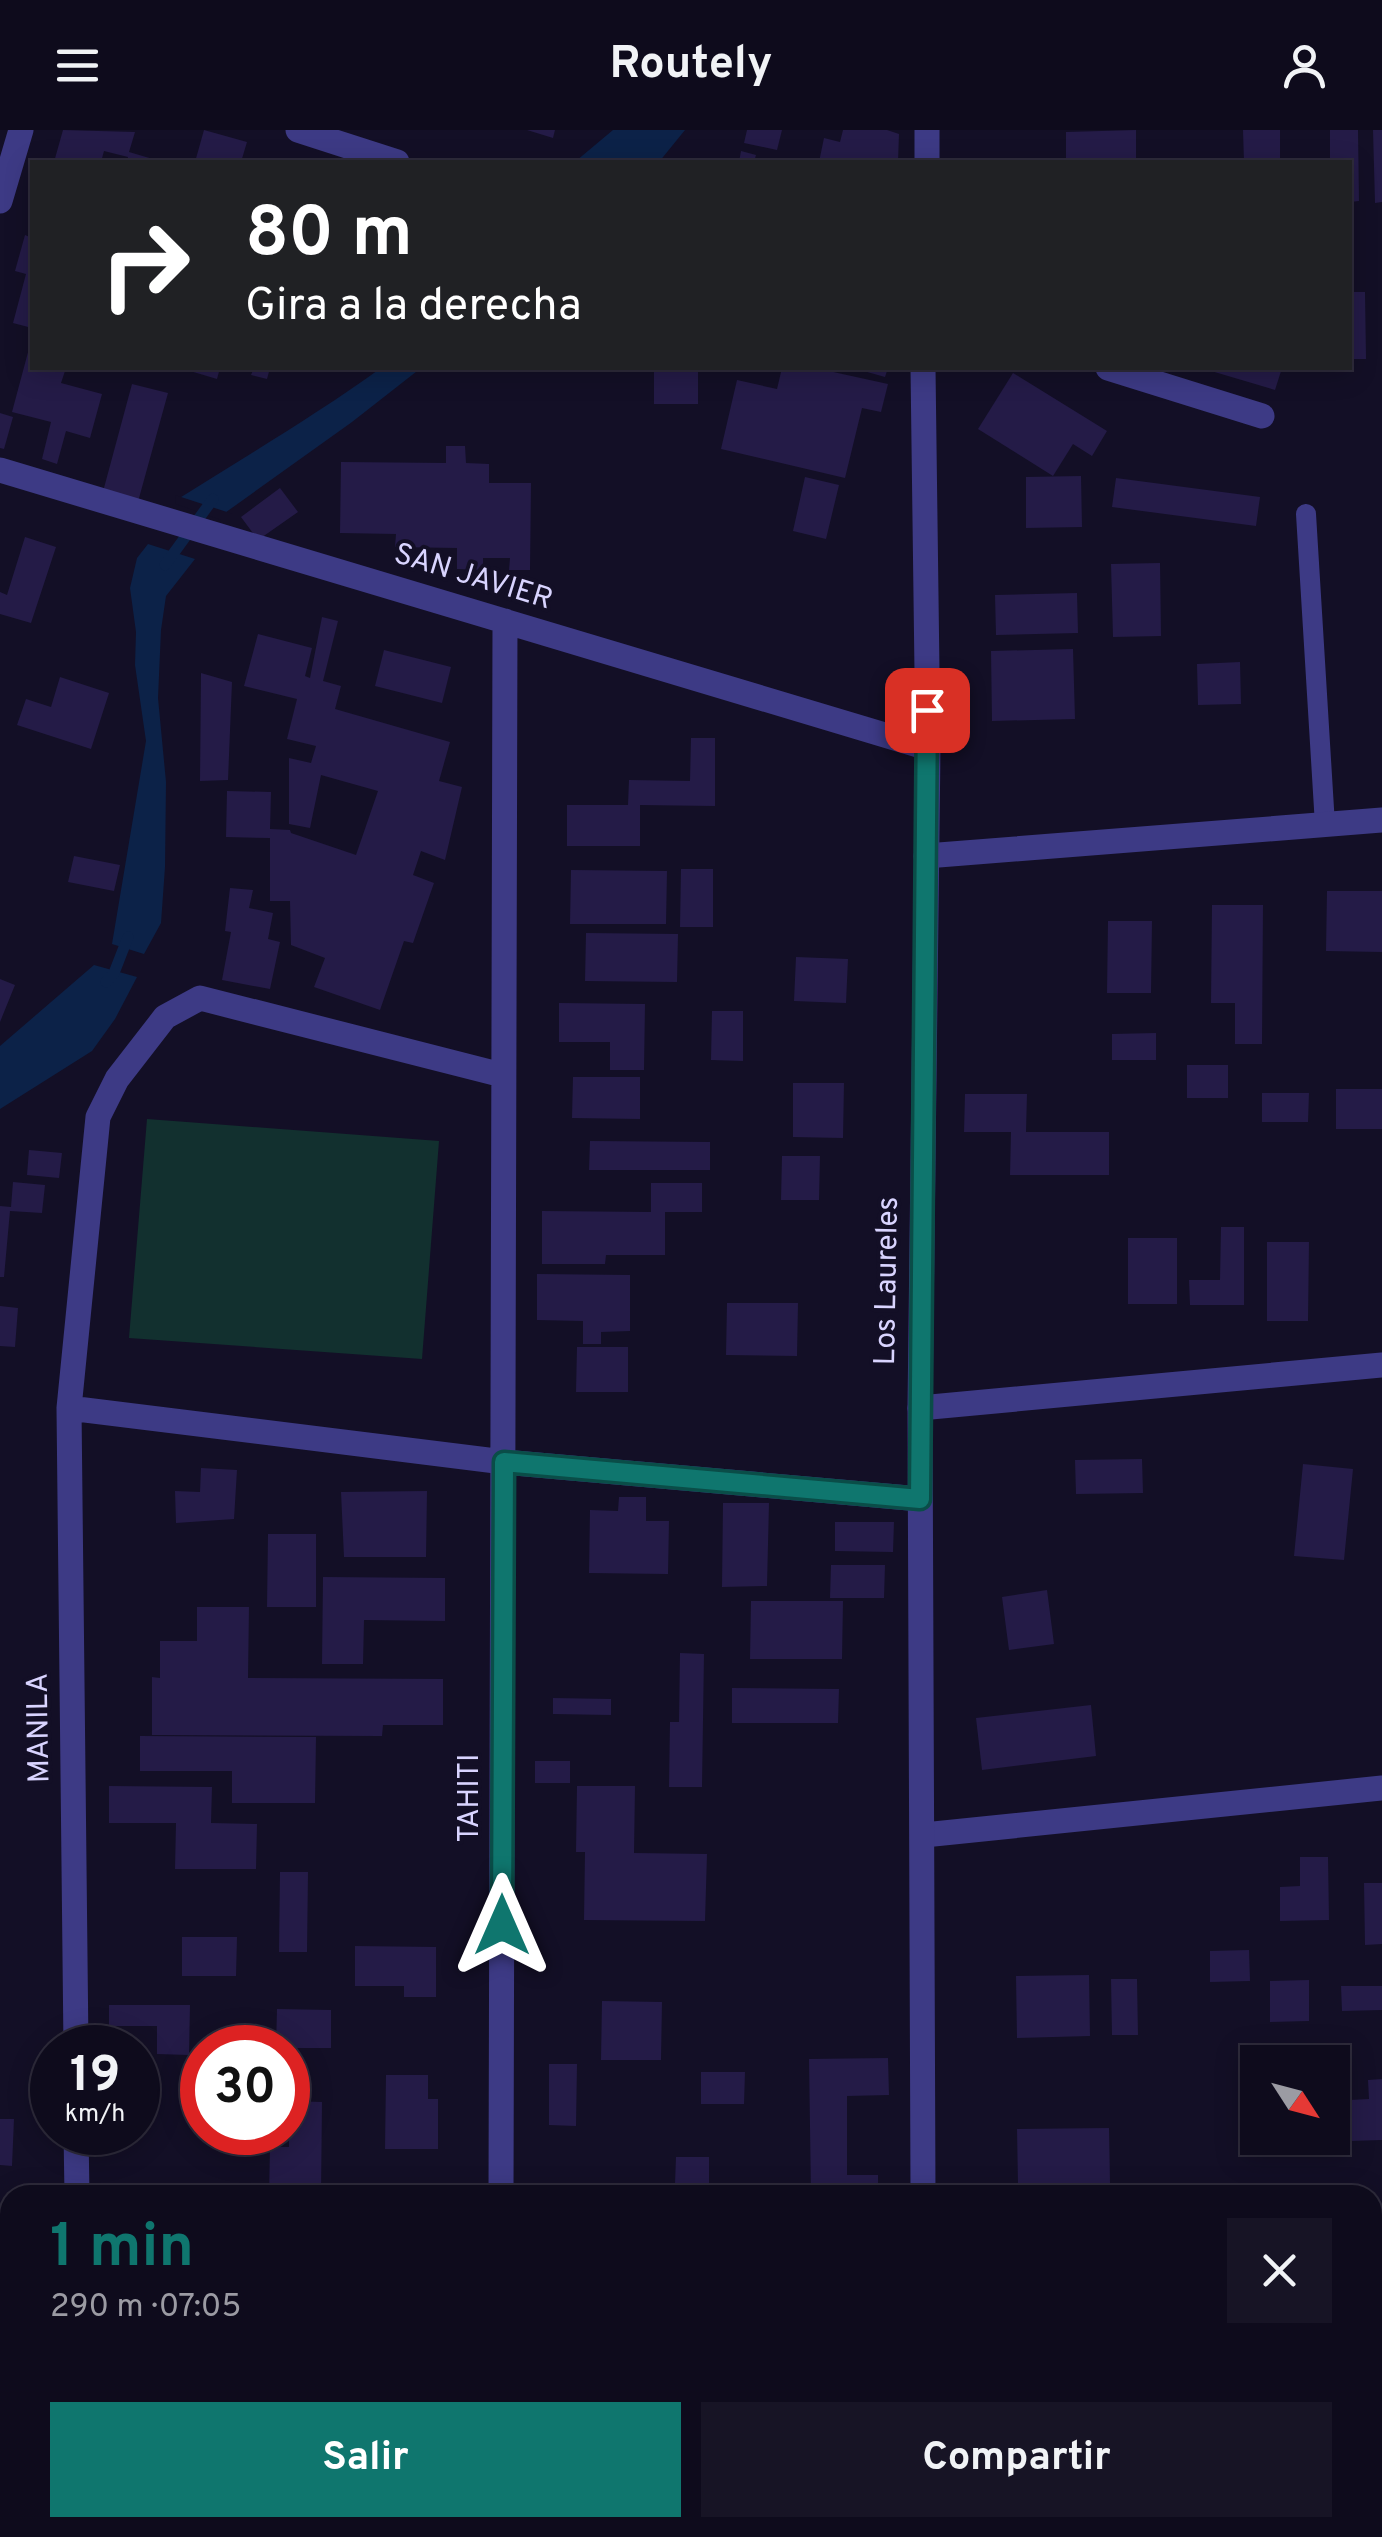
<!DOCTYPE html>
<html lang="es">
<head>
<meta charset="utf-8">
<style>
	:root { --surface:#0e0b1c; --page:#171425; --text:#f1f3f6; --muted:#9b9ba3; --line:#2e2b3b; --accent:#0f766e }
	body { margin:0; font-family:Overpass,sans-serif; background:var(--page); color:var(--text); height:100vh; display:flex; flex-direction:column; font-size:38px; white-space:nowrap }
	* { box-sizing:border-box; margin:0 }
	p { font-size:32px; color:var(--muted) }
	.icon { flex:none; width:55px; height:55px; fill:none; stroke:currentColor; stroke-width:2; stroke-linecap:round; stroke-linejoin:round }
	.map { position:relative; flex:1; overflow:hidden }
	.details { position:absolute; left:0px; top:2055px; width:1382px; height:352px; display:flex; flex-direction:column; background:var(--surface); border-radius:30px 30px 0 0; box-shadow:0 5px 25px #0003,0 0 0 2px var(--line) }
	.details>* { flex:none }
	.guide { position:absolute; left:30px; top:30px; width:1322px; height:210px; border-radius:0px; box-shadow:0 5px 25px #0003,0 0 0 2px var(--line); background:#202124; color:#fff; overflow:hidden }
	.needle { width:65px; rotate:126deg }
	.controls { position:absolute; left:1240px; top:1915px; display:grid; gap:20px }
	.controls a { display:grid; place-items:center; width:110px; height:110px; border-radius:0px; background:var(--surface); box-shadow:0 5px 25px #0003,0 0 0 2px var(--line); font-size:50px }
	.speed { position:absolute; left:30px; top:1895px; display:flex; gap:20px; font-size:50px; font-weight:700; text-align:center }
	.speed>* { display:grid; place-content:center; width:130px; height:130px; border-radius:50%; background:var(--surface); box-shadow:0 5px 25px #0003,0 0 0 2px var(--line); line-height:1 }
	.speed small { font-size:25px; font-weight:400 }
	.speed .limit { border:15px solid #d22; background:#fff; color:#111 }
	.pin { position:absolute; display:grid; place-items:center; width:85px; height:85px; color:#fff; margin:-42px; border-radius:20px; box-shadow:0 5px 15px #0006 }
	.me { position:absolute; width:110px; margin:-55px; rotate:0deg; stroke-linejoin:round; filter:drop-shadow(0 0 8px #0008) }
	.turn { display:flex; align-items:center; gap:35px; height:210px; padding:0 50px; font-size:45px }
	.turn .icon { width:130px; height:130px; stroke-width:2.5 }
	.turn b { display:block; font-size:70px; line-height:85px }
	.round { display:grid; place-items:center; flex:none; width:105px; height:105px; border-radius:0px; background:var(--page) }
	.head { display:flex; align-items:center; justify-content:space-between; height:170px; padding:0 50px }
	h1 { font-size:60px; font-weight:700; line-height:75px; color:var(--accent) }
	.primary-button { display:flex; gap:20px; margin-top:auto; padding:20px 50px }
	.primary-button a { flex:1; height:115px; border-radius:0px; background:var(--accent); color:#fff; font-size:40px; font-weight:700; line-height:115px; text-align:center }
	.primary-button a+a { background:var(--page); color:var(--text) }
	header { display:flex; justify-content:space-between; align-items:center; height:130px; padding:0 50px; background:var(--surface); font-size:45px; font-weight:700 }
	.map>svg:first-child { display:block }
</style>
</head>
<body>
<header><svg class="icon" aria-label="menu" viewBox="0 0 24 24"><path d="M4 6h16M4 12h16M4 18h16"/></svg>Routely<svg class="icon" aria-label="person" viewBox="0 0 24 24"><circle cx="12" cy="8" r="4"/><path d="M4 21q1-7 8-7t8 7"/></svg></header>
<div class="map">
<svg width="1382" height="2407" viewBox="0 0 1382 2407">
	<rect width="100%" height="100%" fill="#130f26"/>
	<!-- green -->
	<path fill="#12302f" d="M147,989L439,1011L422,1229L129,1208Z"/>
	<!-- water -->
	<path fill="#0c2248" d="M613,0H685L659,32L576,31Z
		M381,238H421L352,292L222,385L178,369C246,326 316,285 381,238Z
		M148,414L195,429L166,466L161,500L158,568L166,652L165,737L161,793L144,824L112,814L146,611L135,535L136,502L130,458L137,428Z
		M94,835L137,847L115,889L92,921L0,979V916Z"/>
	<!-- pier -->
	<path fill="#130f26" d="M175,365L233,384L221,390L176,374Z"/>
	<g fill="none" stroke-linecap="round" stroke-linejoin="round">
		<!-- stream -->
		<path stroke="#0c2248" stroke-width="11" d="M165,435L213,369
			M106,852L114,843L128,807"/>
	</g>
	<!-- building -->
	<path fill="#241b47" d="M63,0L135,2L129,22L163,32H127L128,27L104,21L101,32H54Z
		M204,0L247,12L241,32H195Z
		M527,0H555L553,8Z
		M747,0H782L777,20L744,13Z
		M843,0H887L899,4L898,32H819L824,8L840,12Z
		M1136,0V32H1066V2Z
		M1243,0H1280V32H1244Z
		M1330,0H1358L1359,71L1350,72V32H1330Z
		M1373,0H1382V72L1375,73Z
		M741,21L756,25L754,32H739Z
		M25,105L32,108V198L13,193L26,144L15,141Z
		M1350,162H1365L1366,229H1350Z
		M31,211L32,238H66L61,253L102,264L90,308L66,301L57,334L42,329L51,292L12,282Z
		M180,238H220L217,249Z
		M254,238H270L267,249L251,245Z
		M654,238H698V274H654Z
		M782,238H815L888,254L881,282L862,278L845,348L721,319L737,250L777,259Z
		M853,238H888L885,247Z
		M1201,238H1282L1275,260Z
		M1013,243L1107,301L1092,326L1073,314L1053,346L978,299Z
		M132,254L168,263L136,379L101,369Z
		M0,283L13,287L4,319L0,318Z
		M446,316H465L466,333L489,334V353H531L530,440H509L510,428H483V440L457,439V418L395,417L396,404L340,403L341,332L446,333Z
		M1081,346L1082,397L1026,398V347Z
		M805,347L839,355L826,409L793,401Z
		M1116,348L1260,367L1256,396L1112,377Z
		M280,358L298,382L258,410L241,387Z
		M25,407L56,417L31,493L0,484V462L7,465Z
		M1160,433L1161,506L1113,507L1111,434Z
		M1077,463L1078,503L996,505L995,465Z
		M322,487L338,491L323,551L341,556L335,579L450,612L439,651L462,657L445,730L421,721L413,745L434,753L413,813L404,811L380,880L314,857L325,828L291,815L290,771H270V708L226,707L227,661L271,662L270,699L290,700L291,703L356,725L378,661L321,645L310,698L289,694V628L311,633L316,616L287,609L297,569L244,556L258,504L312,518L305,546L310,548Z
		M1073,519L1075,589L992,591L991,521Z
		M384,520L451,537L442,573L375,556Z
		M1240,532L1241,574L1198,575L1197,534Z
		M201,543L232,552L228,650L200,651Z
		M60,547L109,563L91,619L17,595L26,569L51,577Z
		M691,608H715V676L640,675V716H567V675H628L629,650L690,651Z
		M74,726L120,735L114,761L68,752Z
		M681,739H713V797H680Z
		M571,740L667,741L666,794H570Z
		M230,758L253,760L249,778L273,783L268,809L280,812L270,859L222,850L231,802L225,801Z
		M1327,761H1382V822L1326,821Z
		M1212,775H1263L1262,914H1235V873H1211Z
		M1108,791H1152L1151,863H1107Z
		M586,803L678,804L677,852L585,851Z
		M796,827L848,829L846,873L794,871Z
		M0,849L15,855L0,892Z
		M559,873L645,874L644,940H610V912H559Z
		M712,881H743V931L711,930Z
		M1156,903V930H1112V904Z
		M1187,935H1228V968H1187Z
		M573,947H640V989L572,988Z
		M793,953H844L843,1008L793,1007Z
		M1336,959H1382V999H1336Z
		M1262,963H1309L1308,992H1262Z
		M965,964H1027L1026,1002H1109V1045H1010L1011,1002H964Z
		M590,1011L710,1012V1040H589Z
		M29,1020L62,1023L59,1048L27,1045Z
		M782,1026H820L819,1070H781Z
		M13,1052L45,1055L42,1083L10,1081L4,1147H0V1076L11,1077Z
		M651,1053H702V1082H665V1125H606L605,1134H542V1081L651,1082Z
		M1221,1097H1244V1175H1190L1189,1150H1220Z
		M1128,1108H1177V1174H1128Z
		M1267,1112H1309L1308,1191H1267Z
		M537,1144L630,1145V1201L601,1202V1214H583V1191L537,1190Z
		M727,1173H798L797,1226L726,1225Z
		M0,1176L18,1178L15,1217L0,1216Z
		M577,1217H628V1262H576Z
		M1142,1329L1143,1363L1076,1364L1075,1330Z
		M1303,1334L1353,1339L1344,1430L1294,1426Z
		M201,1338L237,1340L234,1389L176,1393L175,1361L200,1362Z
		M427,1361L426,1427H344L341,1362Z
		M619,1367H646V1391H669L668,1444L589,1443L590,1380L618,1381Z
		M723,1373H769L767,1456L722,1457Z
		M835,1392H894L893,1422L835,1421Z
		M268,1404H316V1477H267Z
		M831,1435H885L884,1468H830Z
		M323,1447L445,1448V1491L364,1490L363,1534H322Z
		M1047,1460L1054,1514L1009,1520L1002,1467Z
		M751,1471H843L842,1529H750Z
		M197,1477H249L248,1548L443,1549V1595H383L382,1606L152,1605V1547L160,1548V1511H197Z
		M680,1523L704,1524L702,1657H669L670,1592H679Z
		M732,1558L839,1559L838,1593H732Z
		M553,1568L611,1569V1585L553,1584Z
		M1091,1575L1096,1626L982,1640L976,1588Z
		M140,1606L316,1607L315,1673H232V1641H140Z
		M535,1631H570V1653H535Z
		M109,1656L212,1657L211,1693L257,1694L256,1739H175L176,1693H109Z
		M577,1656H635L634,1723L707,1724L705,1791L584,1790L585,1722H576Z
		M1300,1727H1328L1329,1790L1280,1791V1757L1300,1756Z
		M280,1742H308L307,1822H279Z
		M1364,1753H1382V1814L1365,1815Z
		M182,1807H237L236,1846H182Z
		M355,1816L436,1817V1867H404V1856H355Z
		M1249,1820L1250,1851L1210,1852V1821Z
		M1089,1845L1090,1906L1017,1908L1016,1846Z
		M1111,1849H1137L1138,1905H1112Z
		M1309,1850V1891L1270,1892V1851Z
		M1341,1856H1382V1880L1342,1881Z
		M602,1871L662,1872L661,1930H601Z
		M109,1875H190L189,1925L157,1924V1896H109Z
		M277,1879L331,1880V1918H276Z
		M888,1928L889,1965L847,1966V2045H878V2065H811L809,1929Z
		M1332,1930H1337L1338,1969H1332Z
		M549,1934H577L576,1996L549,1995Z
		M701,1942H745L744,1974H701Z
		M386,1945H428V1969H438V2019H385Z
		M1382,1949V2010L1350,2011L1349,1970L1369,1969L1368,1950Z
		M289,1971L322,1972L321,2065H269L270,2017H289Z
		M0,1989H14L12,2036L0,2035Z
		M1109,1998L1110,2053L1018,2055L1017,1999Z
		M676,2027H709V2054H675Z
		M540,2060H589V2065H540Z
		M282,2398H317V2407H282Z
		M370,2398H435V2407H369Z
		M577,2398H627V2407H577Z
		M1261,2398H1334V2407H1261Z"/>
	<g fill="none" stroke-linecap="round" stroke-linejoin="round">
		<!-- service -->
		<path stroke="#3d3a85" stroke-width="20" d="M1306,384L1325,695"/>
		<!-- minor -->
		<path stroke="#3d3a85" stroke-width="25" d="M0,71L21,0
			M1108,238L1262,286
			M0,340L928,618
			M926,726L1382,690
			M69,1278L504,1332L920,1369
			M920,1278L1382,1235
			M924,1705L1382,1658
			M76,1918L69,1278L98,987L117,949L165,887L200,868L502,945
			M76,2002L77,2065
			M501,2065L505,491
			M79,2398V2407
			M501,2398V2407"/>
		<!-- tertiary -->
		<path stroke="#3d3a85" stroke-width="25" d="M298,0L397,32
			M927,32V0
			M923,2065L920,1278L928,618L923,238
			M924,2398V2407"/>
		<!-- secondary -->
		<path stroke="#6f6bff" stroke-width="25" d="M1372,2089L1382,2088
			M0,2152L10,2153"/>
	</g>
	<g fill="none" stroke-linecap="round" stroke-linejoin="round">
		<!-- route casing -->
		<g stroke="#0a4d48" stroke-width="25">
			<path id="route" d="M502,1795L504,1332L920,1369L927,580"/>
		</g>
		<!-- route -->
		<use href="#route" stroke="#0f766e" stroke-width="18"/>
	</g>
	<g text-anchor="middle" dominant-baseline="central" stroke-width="8" stroke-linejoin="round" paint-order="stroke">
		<!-- street labels -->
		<g font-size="30" fill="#d9d4ff" stroke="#130f26">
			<text transform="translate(473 448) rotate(17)">SAN JAVIER</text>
			<text transform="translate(888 1151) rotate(-89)">Los Laureles</text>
			<text transform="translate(40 1598) rotate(-91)">MANILA</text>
			<text transform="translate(470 1668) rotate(-90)">TAHITI</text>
		</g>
	</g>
</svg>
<div class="controls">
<a><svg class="needle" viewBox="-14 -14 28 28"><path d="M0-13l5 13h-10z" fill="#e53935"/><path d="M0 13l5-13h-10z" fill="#9b9ba3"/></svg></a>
</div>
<div class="speed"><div>19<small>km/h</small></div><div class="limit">30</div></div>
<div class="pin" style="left:927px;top:580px;background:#d93025"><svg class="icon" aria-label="arrive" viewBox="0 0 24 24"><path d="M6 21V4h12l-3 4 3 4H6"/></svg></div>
<svg class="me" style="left:502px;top:1795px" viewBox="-20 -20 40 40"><path d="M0-17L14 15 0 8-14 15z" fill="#0f766e" stroke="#fff" stroke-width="4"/></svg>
<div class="guide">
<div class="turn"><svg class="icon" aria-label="right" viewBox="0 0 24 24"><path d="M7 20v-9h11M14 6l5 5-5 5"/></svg><div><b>80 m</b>Gira a la derecha</div></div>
</div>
<section class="details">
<div class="head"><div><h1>1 min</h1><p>290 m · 07:05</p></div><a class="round"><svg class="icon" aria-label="close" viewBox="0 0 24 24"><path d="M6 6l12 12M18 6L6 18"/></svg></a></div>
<div class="primary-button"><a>Salir</a><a>Compartir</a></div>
</section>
</div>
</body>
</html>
